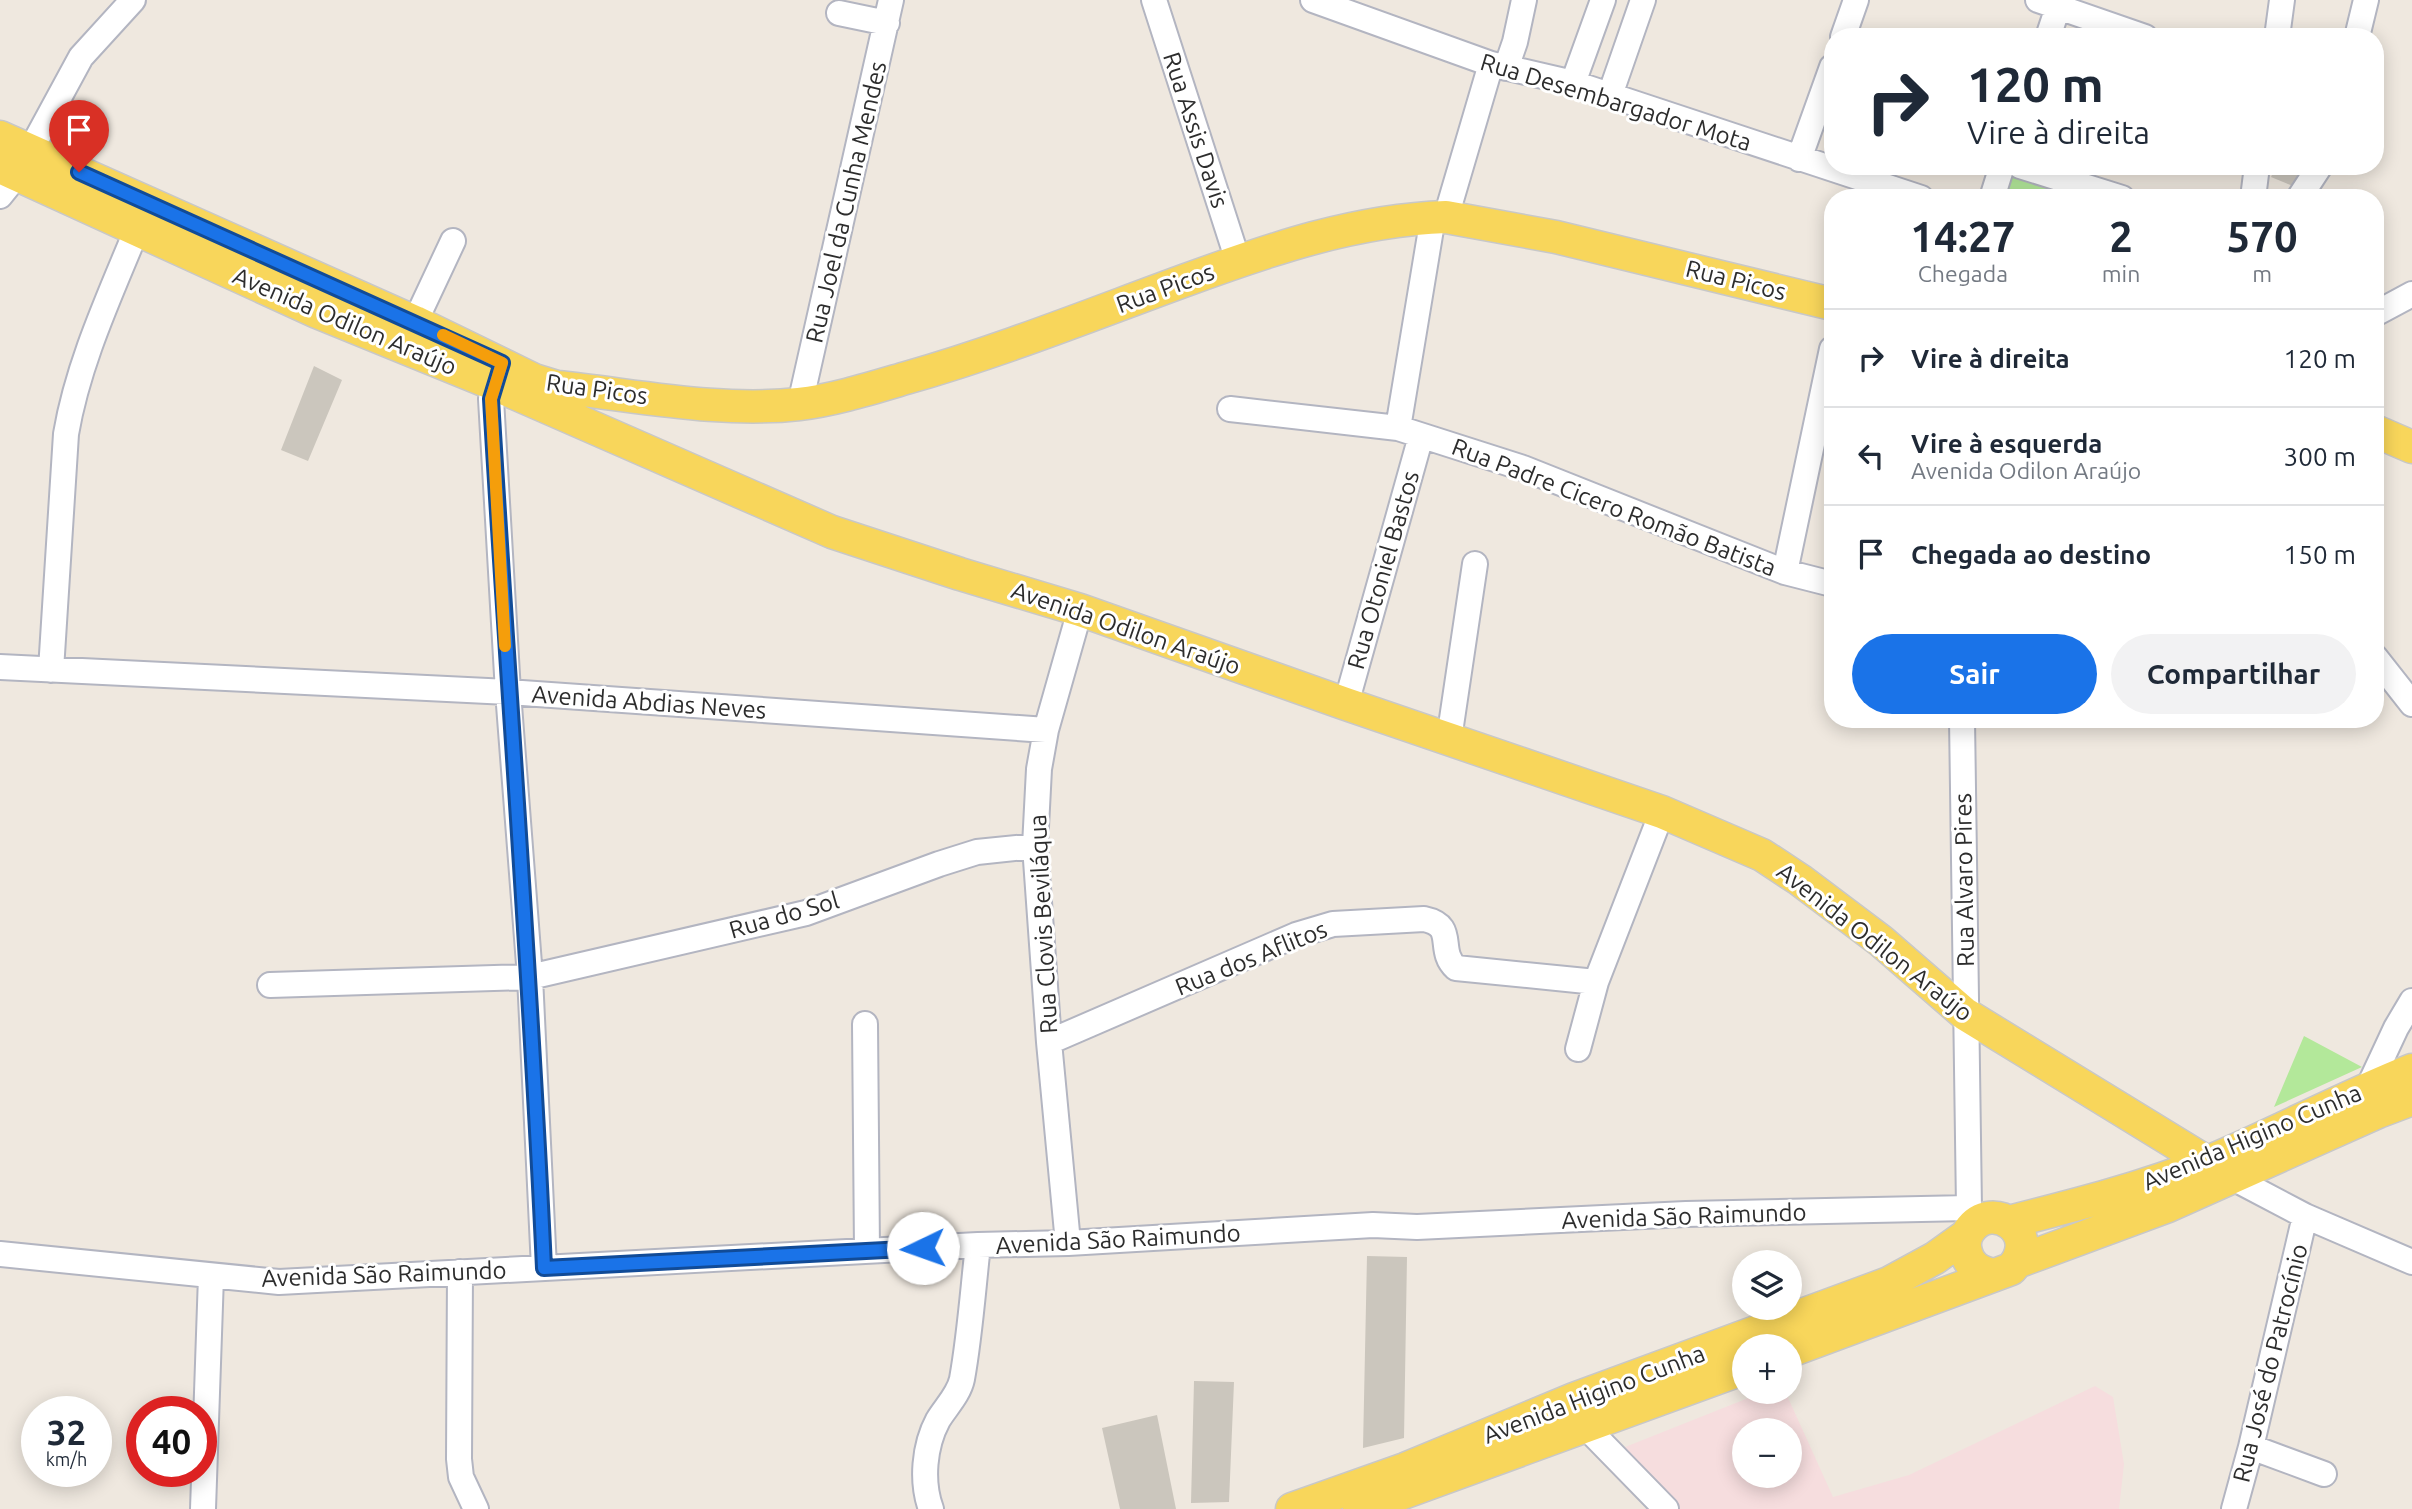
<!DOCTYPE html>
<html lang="pt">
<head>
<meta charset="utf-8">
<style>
	:root { --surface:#fff; --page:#f2f2f3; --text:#1f2937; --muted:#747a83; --line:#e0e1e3; --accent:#1a73e8 }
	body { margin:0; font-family:Ubuntu,sans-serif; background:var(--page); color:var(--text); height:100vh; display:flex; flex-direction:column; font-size:26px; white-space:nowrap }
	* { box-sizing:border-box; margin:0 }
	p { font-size:23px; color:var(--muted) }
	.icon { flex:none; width:38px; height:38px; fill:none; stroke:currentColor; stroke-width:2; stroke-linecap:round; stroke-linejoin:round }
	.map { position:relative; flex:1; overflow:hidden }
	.drawer { position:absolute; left:1824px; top:189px; width:560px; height:539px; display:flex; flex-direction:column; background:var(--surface); border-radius:28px; box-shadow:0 4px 18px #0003 }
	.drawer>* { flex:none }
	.banner { position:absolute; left:1824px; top:28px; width:560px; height:147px; border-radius:28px; box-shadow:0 4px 18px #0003; background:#fff; color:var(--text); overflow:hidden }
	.tools { position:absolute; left:1732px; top:1250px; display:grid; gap:14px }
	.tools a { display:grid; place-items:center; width:70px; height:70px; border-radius:50%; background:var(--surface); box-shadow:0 4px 18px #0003; font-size:35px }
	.speed { position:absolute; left:21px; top:1396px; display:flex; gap:14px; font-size:35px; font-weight:700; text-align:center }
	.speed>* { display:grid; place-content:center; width:91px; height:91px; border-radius:50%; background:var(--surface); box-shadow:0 4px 18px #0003; line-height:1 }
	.speed small { font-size:18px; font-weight:400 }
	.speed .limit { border:10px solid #d22; background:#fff; color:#111 }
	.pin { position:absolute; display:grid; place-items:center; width:60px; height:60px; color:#fff; margin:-72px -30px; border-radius:50% 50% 50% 0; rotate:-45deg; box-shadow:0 0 7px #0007 }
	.pin .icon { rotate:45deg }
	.me { position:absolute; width:77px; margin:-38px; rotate:267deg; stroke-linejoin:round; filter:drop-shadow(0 0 5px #0008) }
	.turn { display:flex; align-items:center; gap:24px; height:147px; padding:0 28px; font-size:32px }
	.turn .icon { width:91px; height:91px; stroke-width:2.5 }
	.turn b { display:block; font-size:49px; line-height:60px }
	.eta { display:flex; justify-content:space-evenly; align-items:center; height:119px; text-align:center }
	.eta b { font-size:42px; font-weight:600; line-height:49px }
	.button { display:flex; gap:14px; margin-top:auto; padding:14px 28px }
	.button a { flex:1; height:80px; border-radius:42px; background:var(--accent); color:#fff; font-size:28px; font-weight:600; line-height:80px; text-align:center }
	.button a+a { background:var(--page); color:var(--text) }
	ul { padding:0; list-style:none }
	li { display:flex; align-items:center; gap:21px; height:98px; padding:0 28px; border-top:2px solid var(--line) }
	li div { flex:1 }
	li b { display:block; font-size:26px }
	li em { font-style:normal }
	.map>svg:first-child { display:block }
</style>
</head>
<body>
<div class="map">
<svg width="2412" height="1509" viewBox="0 0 2412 1509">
	<rect width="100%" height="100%" fill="#efe8df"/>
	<!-- medical -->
	<path fill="#f6ddde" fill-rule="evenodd" d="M2095,1386L2113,1397L2124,1464L2119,1509H1663L1610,1453L1766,1391H1785L1833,1497L1909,1475ZM1745,1430H1790V1475H1745Z"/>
	<!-- green -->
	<path fill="#b3e89a" d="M2006,171L2096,198H1998Z
		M2304,1036L2362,1067L2274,1107Z"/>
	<!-- building -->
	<path fill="#cbc6bd" d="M2276,166H2301L2293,186L2271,177Z
		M314,366L342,380L308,461L281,450Z
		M1367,1256L1407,1257L1404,1438L1363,1448Z
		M1194,1381L1234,1382L1229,1502L1191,1503Z
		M1157,1415L1176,1509H1120L1102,1428Z"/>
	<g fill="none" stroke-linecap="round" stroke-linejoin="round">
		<!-- minor casing -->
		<g stroke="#b3b5c1" stroke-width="28">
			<path id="minor" d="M1154,0L1238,261
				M1313,0L1491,64L1573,83L1921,198
				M2038,0L2145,37
				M839,13L887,23
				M1843,37L1856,0
				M2048,37L2058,7
				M2277,37L2282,0
				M2357,37L2366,0
				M1506,68L1515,42L1524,0
				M1573,83L1603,0
				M1610,95L1643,0
				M1799,159L1832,67
				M2020,166L2122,198
				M0,196L17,175L81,57L133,0
				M1992,198L2002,166
				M2253,198L2257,166
				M2299,198L2320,166
				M1446,217L1491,64
				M2375,314L2412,294
				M415,322L453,241
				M500,371L491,399L508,692L530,977L544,1268
				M800,404L891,0
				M1230,409L1398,428L1523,468L1785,572L1832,584
				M1398,428L1433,217
				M1785,572L1832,349
				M2375,657L2412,704
				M0,667L508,692L1046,730
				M51,670L66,434C78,363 110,295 137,229
				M1346,704L1421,436
				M1962,719L1969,1208
				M1449,739L1475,564
				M270,985L530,977L806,913L939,864L977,852L1035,846
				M865,1024L867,1251
				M1049,1042L1296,935L1333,924L1424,919C1458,926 1436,950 1456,968L1596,982
				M1578,1049L1596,982L1662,812
				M2368,1088L2396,1028L2412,1001
				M2231,1177L2305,1216L2412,1262
				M1068,1243L1049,1042L1035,846L1039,769L1046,730L1080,610
				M0,1254L279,1282L978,1245L1068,1243L1373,1225L1417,1227L1686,1214L1969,1208
				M460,1272L459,1459L461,1477L476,1509
				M1579,1410L1585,1426L1666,1509
				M2251,1447L2324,1474
				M203,1509L211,1276
				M931,1509C921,1482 924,1446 938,1420C946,1407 959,1394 962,1379C970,1335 973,1289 978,1245
				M2234,1509L2251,1447L2305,1216"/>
		</g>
		<!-- major casing -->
		<g stroke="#c8c8c8" stroke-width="35">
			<path id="major" d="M0,137L415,322L534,380L557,387C635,395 720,413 799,404C834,400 872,388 906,378C1001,351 1093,314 1186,280C1271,249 1355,220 1446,217L1556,237L1832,304
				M0,167L317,312L496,385L832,532L960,574L1080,610L1346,704L1662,812L1762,855L1800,880L1881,941L1965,1014L2231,1177
				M2375,431L2412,447
				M2009,1222C2076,1205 2143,1188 2208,1162C2277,1133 2342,1098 2412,1070
				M2017,1262L2168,1206L2378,1112L2412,1099
				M1790,1351L2011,1269C2044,1234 1992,1197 1969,1231C1965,1237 1964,1245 1966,1252C1969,1266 1980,1272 1993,1275
				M1292,1509L1405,1469L1574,1399L1889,1283L1935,1258L1967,1235
				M1359,1509L1745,1368"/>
		</g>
		<!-- minor -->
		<use href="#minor" stroke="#fff" stroke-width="24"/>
		<!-- major -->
		<use href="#major" stroke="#f8d65b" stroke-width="32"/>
	</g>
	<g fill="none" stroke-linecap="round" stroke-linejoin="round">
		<!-- route casing -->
		<g stroke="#114b97" stroke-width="18">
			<path id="route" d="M79,172L502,363L491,399C508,689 531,978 544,1268L923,1248"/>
		</g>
		<!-- route -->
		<use href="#route" stroke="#1a73e8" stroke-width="12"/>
		<!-- slow -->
		<path stroke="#f59e0b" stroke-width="12" d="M443,335L502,363L491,399L505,646"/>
	</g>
	<g text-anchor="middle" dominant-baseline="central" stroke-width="6" stroke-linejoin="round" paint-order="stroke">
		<!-- street labels -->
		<g font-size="24" fill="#2d2d2d" stroke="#fff">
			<text transform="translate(1616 102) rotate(17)">Rua Desembargador Mota</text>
			<text transform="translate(1196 130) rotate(72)">Rua Assis Davis</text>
			<text transform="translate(846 202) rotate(-77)">Rua Joel da Cunha Mendes</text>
			<text transform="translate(1736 280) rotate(14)">Rua Picos</text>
			<text transform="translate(1165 288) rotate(-20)">Rua Picos</text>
			<text transform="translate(345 321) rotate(23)">Avenida Odilon Araújo</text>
			<text transform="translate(597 389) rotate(8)">Rua Picos</text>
			<text transform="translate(1614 507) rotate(21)">Rua Padre Cicero Romão Batista</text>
			<text transform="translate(1383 570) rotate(-74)">Rua Otoniel Bastos</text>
			<text transform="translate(1126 628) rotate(19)">Avenida Odilon Araújo</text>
			<text transform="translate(649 702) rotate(4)">Avenida Abdias Neves</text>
			<text transform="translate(1964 880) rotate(-91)">Rua Alvaro Pires</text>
			<text transform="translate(784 915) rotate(-16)">Rua do Sol</text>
			<text transform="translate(1043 924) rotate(-93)">Rua Clovis Beviláqua</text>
			<text transform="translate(1875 942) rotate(38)">Avenida Odilon Araújo</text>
			<text transform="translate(1251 958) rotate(-22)">Rua dos Aflitos</text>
			<text transform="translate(2252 1137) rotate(-23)">Avenida Higino Cunha</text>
			<text transform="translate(1684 1216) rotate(-2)">Avenida São Raimundo</text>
			<text transform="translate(1118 1239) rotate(-3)">Avenida São Raimundo</text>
			<text transform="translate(384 1274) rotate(-2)">Avenida São Raimundo</text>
			<text transform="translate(2270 1363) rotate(-76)">Rua José do Patrocínio</text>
			<text transform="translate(1594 1394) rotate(-21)">Avenida Higino Cunha</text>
		</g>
	</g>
</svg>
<div class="tools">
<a><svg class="icon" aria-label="layers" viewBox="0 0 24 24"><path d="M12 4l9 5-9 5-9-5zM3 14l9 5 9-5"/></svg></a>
<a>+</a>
<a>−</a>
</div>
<div class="speed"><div>32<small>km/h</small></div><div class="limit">40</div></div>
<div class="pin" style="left:79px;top:172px;background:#d93025"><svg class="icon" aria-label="arrive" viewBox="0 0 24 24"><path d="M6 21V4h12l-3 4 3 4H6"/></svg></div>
<svg class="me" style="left:923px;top:1248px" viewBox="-20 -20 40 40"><circle r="19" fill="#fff"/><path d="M0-13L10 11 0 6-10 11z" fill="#1a73e8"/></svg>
<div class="banner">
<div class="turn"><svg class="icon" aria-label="right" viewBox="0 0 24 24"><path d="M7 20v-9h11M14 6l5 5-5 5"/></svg><div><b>120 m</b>Vire à direita</div></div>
</div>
<section class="drawer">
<div class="eta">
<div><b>14:27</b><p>Chegada</p></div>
<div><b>2</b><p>min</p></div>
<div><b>570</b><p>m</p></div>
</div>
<ul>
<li><svg class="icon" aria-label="right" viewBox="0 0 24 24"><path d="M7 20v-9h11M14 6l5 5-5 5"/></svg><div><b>Vire à direita</b></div><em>120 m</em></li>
<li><svg class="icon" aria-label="left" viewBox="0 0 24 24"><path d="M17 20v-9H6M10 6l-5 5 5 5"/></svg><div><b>Vire à esquerda</b><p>Avenida Odilon Araújo</p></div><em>300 m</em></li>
<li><svg class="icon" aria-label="arrive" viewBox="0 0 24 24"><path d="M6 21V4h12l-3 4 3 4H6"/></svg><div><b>Chegada ao destino</b></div><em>150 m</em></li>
</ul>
<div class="button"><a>Sair</a><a>Compartilhar</a></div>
</section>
</div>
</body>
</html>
